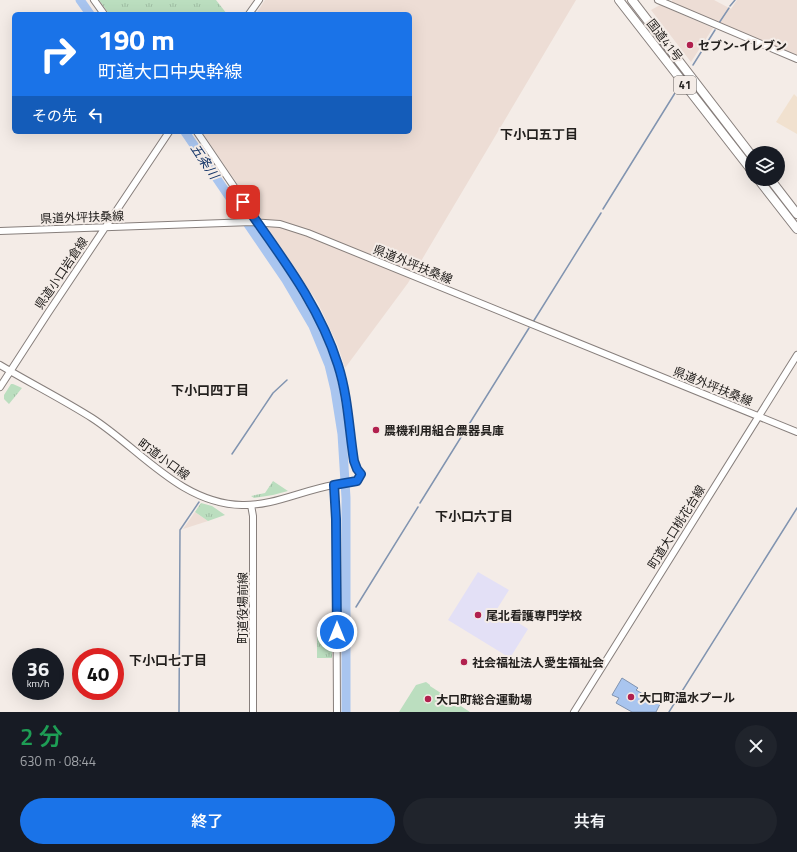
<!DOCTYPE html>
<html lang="ja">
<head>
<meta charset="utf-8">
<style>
	:root { --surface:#171b24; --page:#20242c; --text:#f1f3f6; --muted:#9ea1a6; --accent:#1a73e8 }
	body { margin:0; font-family:"Titillium Web","Noto Sans JP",sans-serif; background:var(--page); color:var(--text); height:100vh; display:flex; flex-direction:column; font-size:15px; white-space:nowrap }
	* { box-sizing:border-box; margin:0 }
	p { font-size:13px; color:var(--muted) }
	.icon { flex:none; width:22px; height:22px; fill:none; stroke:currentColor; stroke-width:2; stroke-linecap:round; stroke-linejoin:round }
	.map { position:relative; height:712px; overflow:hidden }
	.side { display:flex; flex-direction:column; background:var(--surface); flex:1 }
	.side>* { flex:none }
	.guide { position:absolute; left:12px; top:12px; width:400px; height:122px; border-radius:6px; box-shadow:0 4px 16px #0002; background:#1a73e8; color:#fff; overflow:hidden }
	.tools { position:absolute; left:745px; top:146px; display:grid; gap:8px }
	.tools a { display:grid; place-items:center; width:40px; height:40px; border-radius:50%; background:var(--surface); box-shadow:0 4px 16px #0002; font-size:20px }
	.speed { position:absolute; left:12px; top:648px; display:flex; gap:8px; font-size:20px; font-weight:700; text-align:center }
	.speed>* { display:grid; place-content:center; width:52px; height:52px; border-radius:50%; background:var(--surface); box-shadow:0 4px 16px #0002; line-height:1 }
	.speed small { font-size:10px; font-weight:400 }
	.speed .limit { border:6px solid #d22; background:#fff; color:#111 }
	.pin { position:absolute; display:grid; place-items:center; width:34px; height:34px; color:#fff; margin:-17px; border-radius:8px; box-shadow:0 2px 6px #0006 }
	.me { position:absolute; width:44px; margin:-22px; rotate:0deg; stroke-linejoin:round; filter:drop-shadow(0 0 3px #0008) }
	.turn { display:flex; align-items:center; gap:14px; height:84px; padding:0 20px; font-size:18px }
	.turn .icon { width:52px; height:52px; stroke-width:2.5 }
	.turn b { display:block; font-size:28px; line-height:34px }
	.then { display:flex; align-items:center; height:38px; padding:0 20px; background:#0003; gap:8px; font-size:15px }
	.round { display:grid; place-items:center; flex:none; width:42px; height:42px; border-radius:21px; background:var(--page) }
	.headline { display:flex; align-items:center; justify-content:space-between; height:68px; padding:0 20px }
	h1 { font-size:24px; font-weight:600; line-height:30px; color:#1e9e55 }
	.action { display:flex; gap:8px; margin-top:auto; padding:8px 20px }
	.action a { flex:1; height:46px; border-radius:24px; background:var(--accent); color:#fff; font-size:16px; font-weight:600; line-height:46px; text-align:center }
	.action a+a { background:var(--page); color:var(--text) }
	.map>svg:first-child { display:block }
</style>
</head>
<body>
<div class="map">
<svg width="797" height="712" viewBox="0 0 797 712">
	<defs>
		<pattern id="grass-tufts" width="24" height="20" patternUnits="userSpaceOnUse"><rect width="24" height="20" fill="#bbdebf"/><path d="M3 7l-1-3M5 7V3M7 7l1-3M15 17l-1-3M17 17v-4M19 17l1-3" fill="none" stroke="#a0bea4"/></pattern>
	</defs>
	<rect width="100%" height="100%" fill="#f4ece7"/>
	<!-- built -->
	<path fill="#edddd5" d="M265,0H576L408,283L345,368L338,346L318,303L202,132H410V14H256Z
		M672,0H714L731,9L737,0H797V56L672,3Z
		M660,5L713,28L691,62L651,10Z
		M195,512L208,521L183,529Z"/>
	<!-- education -->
	<path fill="#e3e0f6" d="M478,572L509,590L497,609L528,629L510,658L448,620Z"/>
	<!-- medical -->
	<path fill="#f1e1cf" d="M794,94L797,97V134L776,122Z"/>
	<!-- grass -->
	<path fill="url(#grass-tufts)" d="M99,0H216L227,14H109Z
		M11,384H13L22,388L9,404L4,399V395Z
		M273,481L288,491L273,495L254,498L251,496L265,493Z
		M201,503L212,506L225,515L208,521L195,512Z
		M317,634H330L332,636V658H317Z"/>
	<!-- garden -->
	<path fill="#bbdebf" d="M426,682L430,685V686L470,712H399L416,685Z"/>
	<!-- water -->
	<path fill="#a9c5ef" stroke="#8194b0" d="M622,678L638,688L636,690L660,704L656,712H632L616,703L619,698L612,695Z"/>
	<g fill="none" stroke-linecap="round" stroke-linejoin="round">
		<!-- stream -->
		<path stroke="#8194b0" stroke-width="1.5" d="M730,6L735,0
			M719,23L729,8
			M693,65L715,30
			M603,209L675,93
			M533,322L601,213
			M232,454L273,393L287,380
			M420,503L529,328
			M356,607L418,507
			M179,712L180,530L199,502
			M669,712L797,508"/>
		<!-- river -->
		<path stroke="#a9c5ef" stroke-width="9" d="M80,0L90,14
			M185,132L286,280L313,326L329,365L335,390L342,434L346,498V712"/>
		<!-- secondary casing -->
		<g stroke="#877f7c" stroke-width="8">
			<path id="secondary" d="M94,0L104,14
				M658,0L797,59
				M249,14L259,0
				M197,132L298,281L321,322L334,353L342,378L346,402L354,461L358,471L361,474L357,481L334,485L336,519L337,712
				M0,231L252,222L280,224L308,233L797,432
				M0,365C30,383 62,399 92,418C140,449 181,504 242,505C273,506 303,490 334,485
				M0,387L48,313L169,132
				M251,505L253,516V712
				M574,712L797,355"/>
		</g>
		<!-- highway casing -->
		<g stroke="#877f7c" stroke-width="10">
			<path id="highway" d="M619,0L752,171
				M632,0L752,156
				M758,179L797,229
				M770,179L797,214"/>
		</g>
		<!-- secondary -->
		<use href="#secondary" stroke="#fff" stroke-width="6"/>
		<!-- highway -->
		<use href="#highway" stroke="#fff" stroke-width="8"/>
	</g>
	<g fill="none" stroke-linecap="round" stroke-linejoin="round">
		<!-- route casing -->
		<g stroke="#114b97" stroke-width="10">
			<path id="route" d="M243,202C279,254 319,304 338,365C348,396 349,429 354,461L357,469L361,474L357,481L334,485L336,519L337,632"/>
		</g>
		<!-- route -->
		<use href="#route" stroke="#1a73e8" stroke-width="7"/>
	</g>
	<!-- markers -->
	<g fill="#b1204e" stroke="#f4ece7" stroke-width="1.5">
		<circle cx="690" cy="45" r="4"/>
		<circle cx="376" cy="430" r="4"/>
		<circle cx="478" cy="615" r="4"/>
		<circle cx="464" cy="662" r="4"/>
		<circle cx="631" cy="697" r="4"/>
		<circle cx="428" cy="699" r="4"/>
	</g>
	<g text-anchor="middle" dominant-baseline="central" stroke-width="4" stroke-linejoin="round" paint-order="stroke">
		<!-- shield labels -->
		<rect fill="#f4ece7" stroke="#625d5a" stroke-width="1" x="674" y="76" width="22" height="18" rx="3"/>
		<g font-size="11" font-weight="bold" fill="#23201e">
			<text x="685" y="85">41</text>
		</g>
		<!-- street labels -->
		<g font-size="12" fill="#23201e" stroke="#f4ece7">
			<text transform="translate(665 40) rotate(52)">国道41号</text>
			<text transform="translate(82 217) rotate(-2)">県道外坪扶桑線</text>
			<text transform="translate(413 264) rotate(22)">県道外坪扶桑線</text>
			<text transform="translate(61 273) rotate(-56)">県道小口岩倉線</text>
			<text transform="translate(713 386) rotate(22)">県道外坪扶桑線</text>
			<text transform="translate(164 459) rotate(36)">町道小口線</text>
			<text transform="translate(676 527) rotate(-58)">町道大口桃花台線</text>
			<text transform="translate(242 608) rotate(-90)">町道役場前線</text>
		</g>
		<!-- poi labels -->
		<g font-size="12" font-weight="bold" fill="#23201e" stroke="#f4ece7" text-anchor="start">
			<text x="698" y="45">セブン-イレブン</text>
			<text x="384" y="430">農機利用組合農器具庫</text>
			<text x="486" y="615">尾北看護専門学校</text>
			<text x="472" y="662">社会福祉法人愛生福祉会</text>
			<text x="639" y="697">大口町温水プール</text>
			<text x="436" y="699">大口町総合運動場</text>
		</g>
		<!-- neighbourhood labels -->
		<g font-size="13" font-weight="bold" fill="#23201e" stroke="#f4ece7">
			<text x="539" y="134">下小口五丁目</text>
			<text x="210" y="390">下小口四丁目</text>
			<text x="474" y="516">下小口六丁目</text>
			<text x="168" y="660">下小口七丁目</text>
		</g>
		<!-- water labels -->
		<g font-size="13" font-style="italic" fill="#153568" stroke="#f4ece7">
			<text transform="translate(205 161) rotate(56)">五条川</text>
		</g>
	</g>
</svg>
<div class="tools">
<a><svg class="icon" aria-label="layers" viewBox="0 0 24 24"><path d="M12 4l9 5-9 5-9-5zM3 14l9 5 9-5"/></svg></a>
</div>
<div class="speed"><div>36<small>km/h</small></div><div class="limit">40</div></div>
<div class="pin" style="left:243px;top:202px;background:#d93025"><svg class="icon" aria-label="arrive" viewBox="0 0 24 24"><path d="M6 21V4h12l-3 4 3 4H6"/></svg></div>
<svg class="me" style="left:337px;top:632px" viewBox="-20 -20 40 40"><circle r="17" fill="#1a73e8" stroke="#fff" stroke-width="3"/><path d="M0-11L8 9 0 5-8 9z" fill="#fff"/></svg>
<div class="guide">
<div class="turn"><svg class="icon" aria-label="right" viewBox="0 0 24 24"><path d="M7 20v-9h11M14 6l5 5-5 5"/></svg><div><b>190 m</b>町道大口中央幹線</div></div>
<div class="then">その先<svg class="icon" aria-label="left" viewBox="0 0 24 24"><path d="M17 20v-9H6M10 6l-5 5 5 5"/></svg></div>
</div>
</div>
<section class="side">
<div class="headline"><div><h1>2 分</h1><p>630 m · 08:44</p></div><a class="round"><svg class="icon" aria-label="close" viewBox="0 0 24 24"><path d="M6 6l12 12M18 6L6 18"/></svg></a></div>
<div class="action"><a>終了</a><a>共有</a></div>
</section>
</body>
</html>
